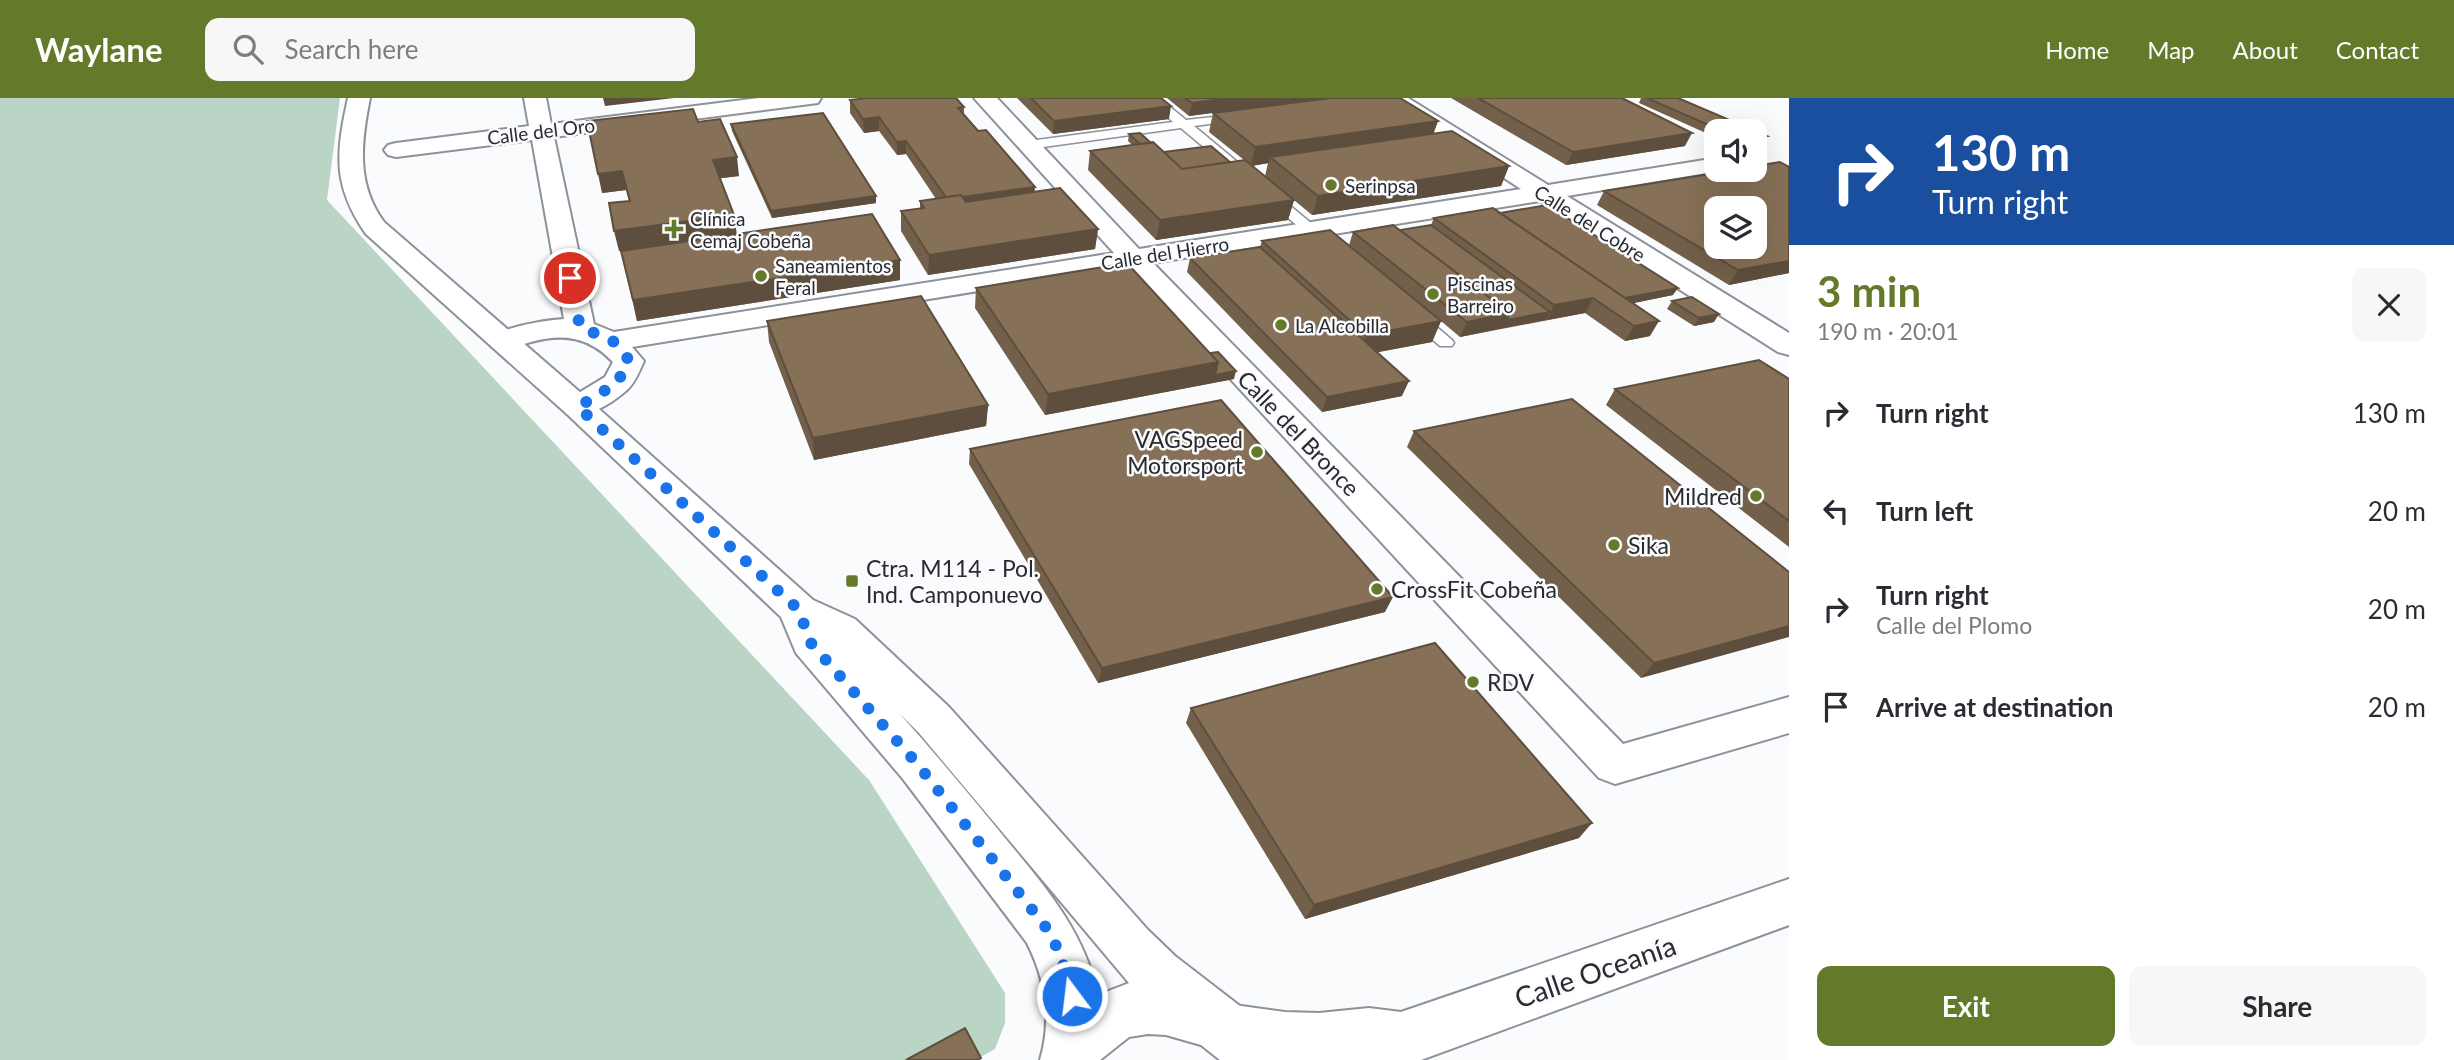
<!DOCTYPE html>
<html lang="en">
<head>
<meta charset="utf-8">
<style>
	:root { --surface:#fff; --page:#f7f7f7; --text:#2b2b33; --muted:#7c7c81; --accent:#647a2b }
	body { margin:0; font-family:Lato,sans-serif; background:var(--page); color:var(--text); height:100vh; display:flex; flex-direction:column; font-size:26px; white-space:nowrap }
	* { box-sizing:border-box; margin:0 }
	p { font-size:23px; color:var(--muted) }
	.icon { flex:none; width:38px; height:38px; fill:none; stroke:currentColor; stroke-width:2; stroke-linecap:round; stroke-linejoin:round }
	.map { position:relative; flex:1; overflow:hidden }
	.panel { display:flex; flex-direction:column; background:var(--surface); width:665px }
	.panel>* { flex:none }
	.guide { background:#1a4fa0; color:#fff; overflow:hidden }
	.fabs { position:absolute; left:1704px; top:21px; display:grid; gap:14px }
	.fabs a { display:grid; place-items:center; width:63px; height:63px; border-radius:14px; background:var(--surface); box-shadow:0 7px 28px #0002; font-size:35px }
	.pin { position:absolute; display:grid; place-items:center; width:60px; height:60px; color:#fff; margin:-30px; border:4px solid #fff; border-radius:50%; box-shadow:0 2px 7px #0007 }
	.me { position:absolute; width:77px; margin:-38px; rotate:345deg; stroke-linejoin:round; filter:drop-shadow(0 0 5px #0008) }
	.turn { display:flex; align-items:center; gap:24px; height:147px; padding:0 28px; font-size:32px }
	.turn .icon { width:91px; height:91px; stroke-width:2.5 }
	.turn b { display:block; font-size:49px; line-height:60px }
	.round { display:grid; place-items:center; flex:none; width:74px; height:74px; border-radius:14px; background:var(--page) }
	.headline { display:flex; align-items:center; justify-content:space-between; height:119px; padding:0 28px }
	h1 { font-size:42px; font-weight:700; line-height:52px; color:var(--accent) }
	.action { display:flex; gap:14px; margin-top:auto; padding:14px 28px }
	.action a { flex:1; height:80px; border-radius:14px; background:var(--accent); color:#fff; font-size:28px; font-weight:700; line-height:80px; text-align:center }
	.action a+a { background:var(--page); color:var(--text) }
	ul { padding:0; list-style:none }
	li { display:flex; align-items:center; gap:21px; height:98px; padding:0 28px }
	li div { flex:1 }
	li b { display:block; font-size:26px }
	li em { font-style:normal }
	header { display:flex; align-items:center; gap:42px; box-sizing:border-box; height:98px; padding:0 35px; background:var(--accent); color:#fff }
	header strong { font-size:33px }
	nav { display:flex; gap:38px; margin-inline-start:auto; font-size:24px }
	.search { width:490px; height:63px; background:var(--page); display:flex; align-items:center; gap:18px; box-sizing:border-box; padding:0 24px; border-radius:14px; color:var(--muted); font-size:26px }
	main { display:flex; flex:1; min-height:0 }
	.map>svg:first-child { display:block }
</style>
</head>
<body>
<header>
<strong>Waylane</strong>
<div class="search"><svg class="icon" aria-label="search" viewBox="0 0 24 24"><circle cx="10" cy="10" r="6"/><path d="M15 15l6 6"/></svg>Search here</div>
<nav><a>Home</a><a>Map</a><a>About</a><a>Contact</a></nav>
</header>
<main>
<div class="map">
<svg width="1789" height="962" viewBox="0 0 1789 962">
	<rect width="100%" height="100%" fill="#fafbfd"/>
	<!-- green -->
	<path fill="#bad4c5" d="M0,0H340L327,102L869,682L1005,895V925L995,951L975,962H0Z"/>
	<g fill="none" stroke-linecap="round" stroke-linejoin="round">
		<!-- service casing -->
		<g stroke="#8d919b" stroke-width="3">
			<path id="service" d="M1146,0H1159L1186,22L1241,16V22L1194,28L1329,140L1331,143L1329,146H1319L1181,30L1029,51L1023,47L1029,43L1173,24Z
				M1413,212L1419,214L1452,242L1454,245L1452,248H1440L1407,220L1405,217Z"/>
		</g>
		<!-- minor casing -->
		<g stroke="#8d919b" stroke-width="4">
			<path id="minor" d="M524,0H546L551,26L759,0H821L818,5L810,6L554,39L594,226L614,234L1114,155L974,0H997L1139,151L1521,91L1382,0H1408L1548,87L1717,60V72H1725L1567,98L1789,235V257L1778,254L1540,103L1153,165L1623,646L1789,599V635L1615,686L1599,680L1127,169L632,249L644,263C640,272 635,285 627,292C611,306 587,321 567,316L562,309L567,302L605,279L613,264C589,239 564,235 531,244C517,248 506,253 492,249L488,243C498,229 547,222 564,221L532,42L396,59L388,57L384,52L388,47L396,45L529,28Z
				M1789,781V827L1421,962H1238L1208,952L1200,933L1208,914L1227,906L1285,914L1319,915L1369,910L1401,914Z"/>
		</g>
		<!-- tertiary casing -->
		<g stroke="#8d919b" stroke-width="4">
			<path id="tertiary" d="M348,0H370C361,45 356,86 384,124L589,302L813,502L855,521L949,609L1148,832L1175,858L1271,932L1279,942L1287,962H1220L1201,947L1166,937L1148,936L1129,939L1100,962H1040C1052,921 1046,883 1027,845L903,681L796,555L781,519L567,316L366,136C332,87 336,55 348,0ZM899,615L919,635L1129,885L1098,897C1083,828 1039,782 996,729C964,690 932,652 899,615Z"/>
		</g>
		<!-- service -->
		<use href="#service" fill="#fff" fill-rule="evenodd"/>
		<!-- minor -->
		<use href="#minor" fill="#fff" fill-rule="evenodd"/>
		<!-- tertiary -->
		<use href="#tertiary" fill="#fff" fill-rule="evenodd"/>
	</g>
	<!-- wall -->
	<path fill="#73604b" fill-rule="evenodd" d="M1017,0H1161L1169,21L1053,36Z
		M1167,0H1326L1189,18Z
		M1451,0H1622L1685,48L1566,67Z
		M1641,0H1678L1767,38L1762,45L1755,46V33H1717V40L1639,5Z
		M850,2L964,9V16L1035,94L1098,131L1095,151L928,177L901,133V113L920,110V103L936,101L906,56L897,57L879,33L864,35L850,15Z
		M1213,15L1438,23L1433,36L1509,68L1501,88L1312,117L1294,102L1288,122L1156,142L1088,72L1090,53L1132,47L1128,43L1129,36L1151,45L1164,54L1230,64L1244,62L1209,34ZM1268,65L1265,78L1252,68Z
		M698,24L739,78L720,80L734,117L736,136L900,162V182L637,223L621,153H619L629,103L626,92L602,95Z
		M731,26L876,105L772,120L732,33Z
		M1604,93L1789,175L1729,187L1597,107Z
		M1500,115L1673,197L1633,205L1650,238L1625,243L1585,215L1460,239L1441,223L1432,244L1377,254L1402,298L1322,314L1187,174L1190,160L1260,149L1262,143L1349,147L1353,134L1400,132L1431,127L1434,120Z
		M976,190L1234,281L1045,317L975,210Z
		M1672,203L1714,224L1694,228L1667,211Z
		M767,223L988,307L986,328L814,362L769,244Z
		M1789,281V449L1606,307L1615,291Z
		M1414,333L1789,474L1641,580L1407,349Z
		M970,351L1385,514L1098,585L969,366Z
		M1191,610L1579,740L1305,821L1186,625Z"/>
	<!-- shaded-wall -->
	<path fill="#5e4e3d" d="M603,0H674L605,8Z
		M1230,0H1326L1189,18L1192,5Z
		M1171,8L1169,21L1053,36L1054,23Z
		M879,19V33L864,35L863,21Z
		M1438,23L1431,42L1270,59L1269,65L1251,68L1255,49Z
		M1692,35L1685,48L1566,67L1573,54Z
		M1767,38L1762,45L1755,46V40Z
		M906,43V56L897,57V44Z
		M737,59L739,78L715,81L713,62Z
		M1509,68L1501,88L1312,117L1318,98Z
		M622,73L626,92L602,95L598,76Z
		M1035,89L1034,103L947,116V102Z
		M876,98V105L772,120L771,113Z
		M1294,102L1288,122L1156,142L1160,122Z
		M734,117L737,137L619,153L614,133Z
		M1098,131L1095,151L928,177L929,157Z
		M900,162V182L637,223L633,202Z
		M1789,163V175L1729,187L1738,172Z
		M1678,190L1673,197L1610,210L1614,202Z
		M1593,200L1585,215L1547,222L1554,207Z
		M1550,214L1546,222L1503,230L1507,222Z
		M1510,215L1503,230L1460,239L1467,224Z
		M1719,216L1714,224L1694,228L1699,220Z
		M1441,223L1432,244L1358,258L1366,237Z
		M1659,223L1650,238L1625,243L1634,228Z
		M1218,264L1236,273L1234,281L1045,317L1048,296Z
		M1409,283L1402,298L1322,314L1327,299Z
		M988,307L986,328L814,362L813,340Z
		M1393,499L1385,514L1098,585L1102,570Z
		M1789,528V539L1641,580L1654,565Z
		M1592,725L1579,740L1305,821L1314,807Z"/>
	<!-- building -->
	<path fill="#867057" stroke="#5e4e3d" stroke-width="2" fill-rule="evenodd" d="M868,0H956L964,9L958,10L978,33L986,32L1035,89L963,99L961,97L946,99L906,43L897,44L879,19L863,21L850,2Z
		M1031,0H1161L1171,8L1054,23Z
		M1185,0H1230L1192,5Z
		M1330,0H1400L1438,23L1255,49L1213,15Z
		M1478,0H1622L1692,35L1573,54Z
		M1647,0H1678L1767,38L1755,40V33H1722Z
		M693,11L698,24L720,21L737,59L713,62L734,117L614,133L609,105L630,103L622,73L598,76L587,23Z
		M823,15L876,98L771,113L731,26Z
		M1452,33L1509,68L1318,98L1270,59Z
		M1140,35L1151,45L1140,46L1129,36Z
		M1153,44L1182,71L1245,62L1294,102L1160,122L1090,53Z
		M1211,48L1230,64L1182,71L1164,54Z
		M1780,64L1789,69V163L1738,172L1604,93L1734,72H1755V68ZM1717,110H1755V149H1717Z
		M1060,90L1098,131L929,157L901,113L924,110L920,103L961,97L966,104Z
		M1547,107L1678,190L1625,200L1500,115Z
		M1493,110L1659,223L1634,228L1593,200L1554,207L1434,120Z
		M872,116L900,162L633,202L621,153Z
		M1393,127L1510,215L1467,224L1353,134Z
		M1431,127L1550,214L1507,222L1510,215L1400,132Z
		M1330,132L1441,223L1366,237L1262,143Z
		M1260,149L1409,283L1327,299L1190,160Z
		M1127,165L1218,264L1048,296L976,190Z
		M921,198L988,307L813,340L767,223Z
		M1692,199L1719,216L1699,220L1672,203Z
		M1218,254L1236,273L1215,277L1218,264L1210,255Z
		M1759,262L1789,281V423L1615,291Z
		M1572,301L1789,474V528L1654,565L1414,333Z
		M1221,302L1393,499L1102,570L970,351Z
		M1435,545L1592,725L1314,807L1191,610Z
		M965,930L981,960L977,962H906Z"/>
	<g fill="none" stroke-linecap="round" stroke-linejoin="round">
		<!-- route -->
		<path stroke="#1a73e8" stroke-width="12" stroke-dasharray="0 21.6" d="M570,180L580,229L613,243L629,262L617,285L578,309L799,512L810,544L919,668L1045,828L1060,855L1072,898"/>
	</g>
	<!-- markers -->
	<g fill="#647a2b" stroke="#fafbfd" stroke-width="2.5">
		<circle cx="1331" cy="87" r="7"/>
		<path d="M670.5 120.5h7v7h7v7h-7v7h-7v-7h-7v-7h7z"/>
		<circle cx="761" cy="178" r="7"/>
		<circle cx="1433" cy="196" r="7"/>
		<circle cx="1281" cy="227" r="7"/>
		<circle cx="1257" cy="354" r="7"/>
		<circle cx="1756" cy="398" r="7"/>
		<circle cx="1614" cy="447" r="7"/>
		<rect x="845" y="476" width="14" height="14" rx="3.5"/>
		<circle cx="1377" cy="491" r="7"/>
		<circle cx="1473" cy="584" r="7"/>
	</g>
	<g text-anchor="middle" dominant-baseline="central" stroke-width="5" stroke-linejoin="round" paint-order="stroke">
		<!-- far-street labels -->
		<g font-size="19" fill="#2a2b30" stroke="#fafbfd">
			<text transform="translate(541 33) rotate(-7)">Calle del Oro</text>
			<text transform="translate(1590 125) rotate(32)">Calle del Cobre</text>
			<text transform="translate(1165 155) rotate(-9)">Calle del Hierro</text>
		</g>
		<!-- far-poi labels -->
		<g font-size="19" fill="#2a2b30" stroke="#fafbfd" text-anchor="start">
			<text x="1345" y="87">Serinpsa</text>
			<text x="690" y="120">Clínica<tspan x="690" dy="22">Cemaj Cobeña</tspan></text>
			<text x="775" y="167">Saneamientos<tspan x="775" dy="22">Feral</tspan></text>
			<text x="1447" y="185">Piscinas<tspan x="1447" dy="22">Barreiro</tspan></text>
			<text x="1295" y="227">La Alcobilla</text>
		</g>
		<!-- street labels -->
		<g font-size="23" fill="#2a2b30" stroke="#fafbfd">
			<text transform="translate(1299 335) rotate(46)">Calle del Bronce</text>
		</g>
		<!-- poi labels -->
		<g font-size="23" fill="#2a2b30" stroke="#fafbfd" text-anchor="start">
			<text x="1243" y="341" text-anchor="end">VAGSpeed<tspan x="1243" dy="26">Motorsport</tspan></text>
			<text x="1742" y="398" text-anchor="end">Mildred</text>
			<text x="1628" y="447">Sika</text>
			<text x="866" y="470">Ctra. M114 - Pol.<tspan x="866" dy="26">Ind. Camponuevo</tspan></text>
			<text x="1391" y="491">CrossFit Cobeña</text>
			<text x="1487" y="584">RDV</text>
		</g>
		<!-- near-street labels -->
		<g font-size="28" fill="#2a2b30" stroke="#fafbfd">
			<text transform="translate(1595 873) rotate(-19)">Calle Oceanía</text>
		</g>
	</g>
</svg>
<div class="fabs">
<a><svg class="icon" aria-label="sound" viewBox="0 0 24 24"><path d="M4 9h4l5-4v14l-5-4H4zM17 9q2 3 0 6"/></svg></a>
<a><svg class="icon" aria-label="layers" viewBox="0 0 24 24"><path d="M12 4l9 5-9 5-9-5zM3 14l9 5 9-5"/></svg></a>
</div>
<div class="pin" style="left:570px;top:180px;background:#d93025"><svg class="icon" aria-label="arrive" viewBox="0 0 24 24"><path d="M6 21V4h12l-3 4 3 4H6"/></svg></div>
<svg class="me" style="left:1072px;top:898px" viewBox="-20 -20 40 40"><circle r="17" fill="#1a73e8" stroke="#fff" stroke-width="3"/><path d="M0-11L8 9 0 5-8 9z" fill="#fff"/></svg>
</div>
<section class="panel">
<div class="guide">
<div class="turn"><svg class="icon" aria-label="right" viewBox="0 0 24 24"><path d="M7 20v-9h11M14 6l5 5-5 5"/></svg><div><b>130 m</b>Turn right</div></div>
</div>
<div class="headline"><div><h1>3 min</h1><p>190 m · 20:01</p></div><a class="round"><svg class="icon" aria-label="close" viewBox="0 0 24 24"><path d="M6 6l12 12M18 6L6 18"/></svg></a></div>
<ul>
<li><svg class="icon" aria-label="right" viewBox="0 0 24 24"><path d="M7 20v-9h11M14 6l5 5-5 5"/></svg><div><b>Turn right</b></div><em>130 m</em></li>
<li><svg class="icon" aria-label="left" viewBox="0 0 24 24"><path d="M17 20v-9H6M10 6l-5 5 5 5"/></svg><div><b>Turn left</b></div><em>20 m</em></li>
<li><svg class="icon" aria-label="right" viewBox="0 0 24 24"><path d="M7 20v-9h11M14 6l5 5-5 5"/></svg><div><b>Turn right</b><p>Calle del Plomo</p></div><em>20 m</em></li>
<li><svg class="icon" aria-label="arrive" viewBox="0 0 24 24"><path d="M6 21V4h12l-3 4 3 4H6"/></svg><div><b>Arrive at destination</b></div><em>20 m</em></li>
</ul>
<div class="action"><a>Exit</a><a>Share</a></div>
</section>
</main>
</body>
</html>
